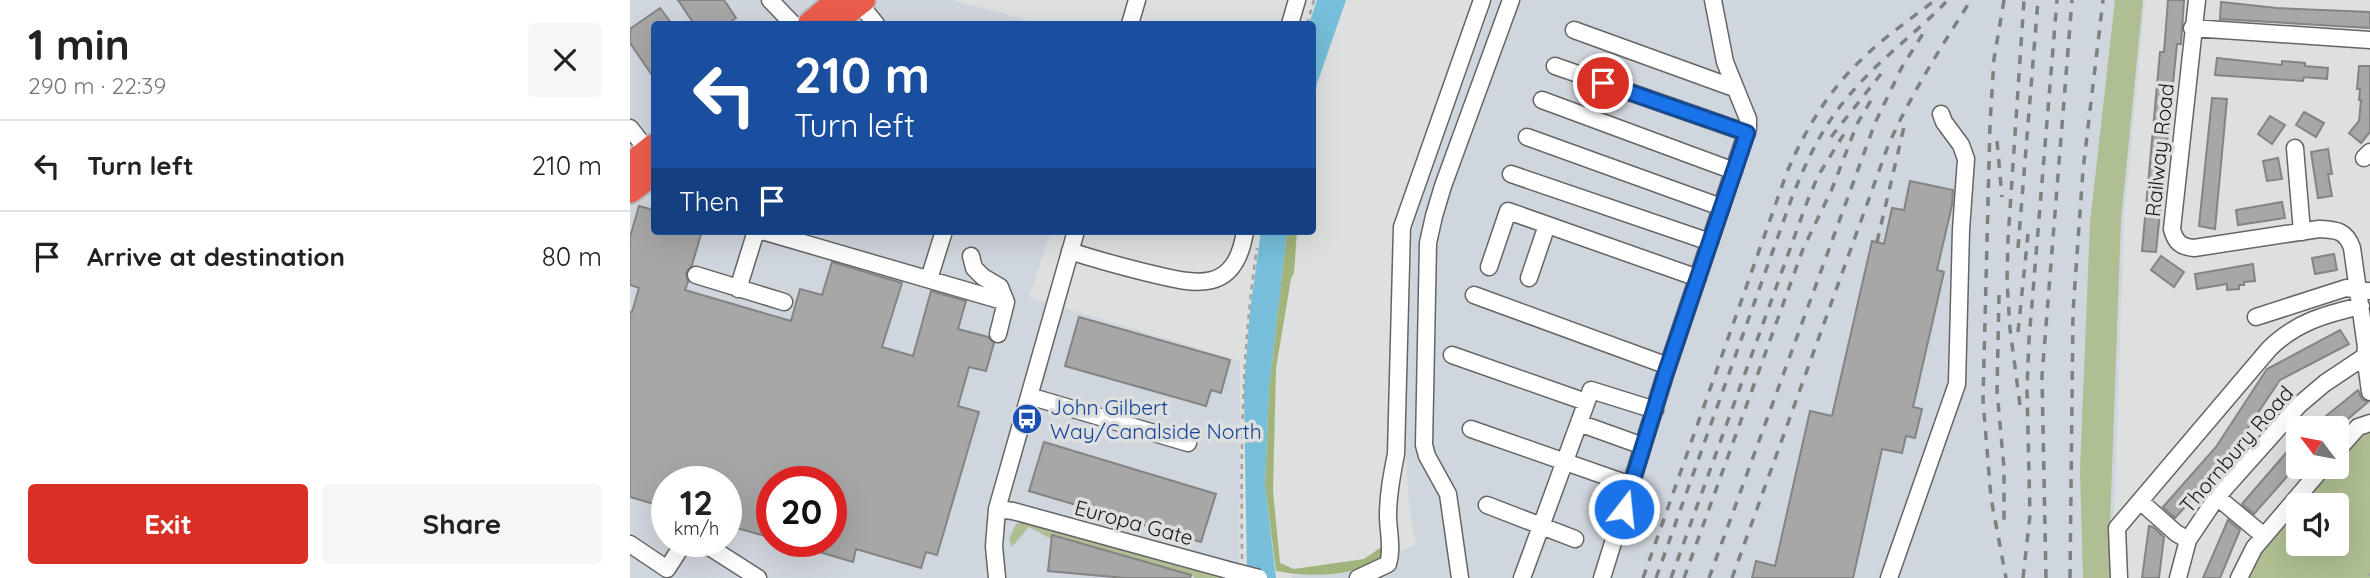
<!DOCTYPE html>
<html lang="en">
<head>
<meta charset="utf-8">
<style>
	:root { --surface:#fff; --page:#f6f6f6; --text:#222; --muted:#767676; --line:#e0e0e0; --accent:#d93025 }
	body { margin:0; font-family:Quicksand,sans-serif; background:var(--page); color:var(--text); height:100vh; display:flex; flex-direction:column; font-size:26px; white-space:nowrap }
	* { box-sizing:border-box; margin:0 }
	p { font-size:23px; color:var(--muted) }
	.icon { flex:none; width:38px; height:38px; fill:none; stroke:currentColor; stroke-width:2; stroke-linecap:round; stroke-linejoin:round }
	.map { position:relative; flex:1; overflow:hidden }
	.side { display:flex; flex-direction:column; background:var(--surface); width:630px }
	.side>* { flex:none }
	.hud { position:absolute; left:21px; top:21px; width:665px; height:214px; border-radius:7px; box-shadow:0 7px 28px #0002; background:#1a4fa0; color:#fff; overflow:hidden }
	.needle { width:46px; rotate:302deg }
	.fabs { position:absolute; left:1656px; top:416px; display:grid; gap:14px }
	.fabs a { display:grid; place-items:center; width:63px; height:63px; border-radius:7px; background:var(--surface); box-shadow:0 7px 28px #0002; font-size:35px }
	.speed { position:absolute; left:21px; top:466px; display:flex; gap:14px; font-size:35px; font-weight:700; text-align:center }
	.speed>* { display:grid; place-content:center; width:91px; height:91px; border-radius:50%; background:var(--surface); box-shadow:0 7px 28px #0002; line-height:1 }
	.speed small { font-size:18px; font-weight:400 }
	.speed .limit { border:10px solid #d22; background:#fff; color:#111 }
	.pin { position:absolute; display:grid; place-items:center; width:60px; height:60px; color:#fff; margin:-30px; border:4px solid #fff; border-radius:50%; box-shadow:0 2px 7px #0007 }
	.me { position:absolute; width:77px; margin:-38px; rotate:16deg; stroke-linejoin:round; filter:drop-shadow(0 0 5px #0008) }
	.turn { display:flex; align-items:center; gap:24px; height:147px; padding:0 28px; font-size:32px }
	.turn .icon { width:91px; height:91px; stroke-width:2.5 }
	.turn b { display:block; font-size:49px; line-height:60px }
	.then { display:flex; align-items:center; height:66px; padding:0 28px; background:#0003; gap:14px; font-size:26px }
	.round { display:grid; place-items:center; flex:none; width:74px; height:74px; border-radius:7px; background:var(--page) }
	.overview { display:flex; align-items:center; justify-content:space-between; height:119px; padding:0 28px }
	h1 { font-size:42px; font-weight:800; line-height:52px }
	.button { display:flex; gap:14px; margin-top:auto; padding:14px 28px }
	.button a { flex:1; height:80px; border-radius:7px; background:var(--accent); color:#fff; font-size:28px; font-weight:800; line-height:80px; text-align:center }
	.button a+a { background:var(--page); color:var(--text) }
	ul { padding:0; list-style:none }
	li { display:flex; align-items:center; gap:21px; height:91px; padding:0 28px; border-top:2px solid var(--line) }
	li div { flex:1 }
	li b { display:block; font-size:26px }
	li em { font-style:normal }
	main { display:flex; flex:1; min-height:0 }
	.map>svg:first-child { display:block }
</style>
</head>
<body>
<main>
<section class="side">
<div class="overview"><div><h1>1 min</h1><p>290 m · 22:39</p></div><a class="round"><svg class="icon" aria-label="close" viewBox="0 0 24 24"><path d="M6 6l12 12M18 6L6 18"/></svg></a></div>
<ul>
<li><svg class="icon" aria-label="left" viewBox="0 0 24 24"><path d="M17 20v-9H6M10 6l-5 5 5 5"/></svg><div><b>Turn left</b></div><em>210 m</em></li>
<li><svg class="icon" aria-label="arrive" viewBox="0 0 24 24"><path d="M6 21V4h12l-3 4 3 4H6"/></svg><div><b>Arrive at destination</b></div><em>80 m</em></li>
</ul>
<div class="button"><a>Exit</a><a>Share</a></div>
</section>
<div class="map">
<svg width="1740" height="578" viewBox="0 0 1740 578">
	<rect width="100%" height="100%" fill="#dedfdf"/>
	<!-- built -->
	<path fill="#d0d6dd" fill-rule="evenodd" d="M0,0H322L412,24H24V231H421L399,297L610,361L609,578H0ZM37,481H96V541H37ZM142,481H201V541H142Z
		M863,0H1515L1494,220L1484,526L1486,578H662V575L714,573L743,565L786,544L780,512L776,462V395L783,225Z"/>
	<!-- green -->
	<path fill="#afbf93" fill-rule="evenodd" d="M1485,0H1513L1491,220L1480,526L1481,578H1453L1450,470L1460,223Z
		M1740,427V578H1611L1615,570L1696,467H1706V456ZM1668,506H1706V544H1668Z
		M397,521L598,578H564V576L422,536L421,539L399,527L382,547L379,539L386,524Z"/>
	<!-- forest -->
	<path fill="#a0b47b" d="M657,231H667L664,273L661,279L646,368L643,491L650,563L664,569L734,559L753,546L755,559C723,576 680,578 646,571L635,485L639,389Z"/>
	<!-- water -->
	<path fill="#76bed9" d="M687,0H716L687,84L683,104L682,24H679Z
		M631,231H657L639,389L635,485L646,578H617L614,389L620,311Z"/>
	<!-- building -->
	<path fill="#a7a7a8" stroke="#848485" stroke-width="2" d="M48,0H94L106,18L97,24H64Z
		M1538,0H1554L1551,44H1547L1526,252L1512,251L1530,52H1534Z
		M1591,2L1647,8L1740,12V28L1590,19Z
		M30,8L42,24H24V78L0,43V29Z
		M1587,58L1652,65V61L1675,63V66L1698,68L1697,79L1674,77L1673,81L1585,75Z
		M1729,66H1740V132L1731,143L1719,133L1729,121L1731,100H1729L1730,89H1727Z
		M1582,98L1597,99L1585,229L1569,226Z
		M1674,112L1694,123L1686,137L1666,125Z
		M1640,116L1655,125L1642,144L1628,134Z
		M1698,149L1702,174H1698L1702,196L1688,198L1681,152Z
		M1648,158L1652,179L1637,181L1633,161Z
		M1280,181L1323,190L1322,205L1307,270L1314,272L1283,407L1292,409L1285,438L1276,436L1272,453L1252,449L1223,578H1122L1126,561L1145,566L1180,411L1202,416L1242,241L1254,244L1262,208L1274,210Z
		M1652,202L1655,218L1608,225L1606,210Z
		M9,206L24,210V231H72L62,265L56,273L58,282L55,290L161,321L170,289L192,295L202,262L272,283L252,347L283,356L301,291L336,301L328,329L358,337L364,343L356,371L339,367L328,406L349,412L307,555L296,552L291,568L226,549L223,562L159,543V541H201V481H142V538L96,525V481H37V508L0,497V312H2L9,288L0,285V237Z
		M1704,254L1707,270L1685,274L1682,258Z
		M1531,256L1554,272L1544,287L1521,270Z
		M1623,264L1625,281L1614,282V285H1609V289L1597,290V284L1567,289L1565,274Z
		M449,317L600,360L591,393L581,390L576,406L435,366Z
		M1710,330L1719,344L1650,380L1595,462L1545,518L1533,507L1586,447L1637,369Z
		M1728,390L1732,399L1738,402L1706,429H1680Z
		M1668,439V464L1624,514L1612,504Z
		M414,442L586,494L571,542L399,491Z
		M1598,520L1610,530L1590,578H1573Z
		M1519,526L1523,527L1534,537L1529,578H1512Z
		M422,535L561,575L560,578H495L418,571Z"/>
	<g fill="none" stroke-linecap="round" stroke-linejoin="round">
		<!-- minor casing -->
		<g stroke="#656566" stroke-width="19">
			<path id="minor" d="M140,0L163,24
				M229,3L246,24
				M500,24L507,0
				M660,24L667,0
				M1562,28L1740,40
				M944,30L1104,88
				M925,66L1117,133
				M912,100L1104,171
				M0,128L18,151
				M897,137L1091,207
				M1665,148L1672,232
				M1734,158L1740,152
				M881,174L1080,242
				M132,231L376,302
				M440,251C464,259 490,266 514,272C563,284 605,297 615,231
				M341,256L344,268L353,277L370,287L376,302L368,334
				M859,267L878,211L1068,278
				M66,275L154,302
				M899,278L917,225
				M299,279L314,231
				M108,289L126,231
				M844,295L1038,366
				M1626,317L1716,288L1738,291
				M822,355L956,402
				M1735,355L1740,392
				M399,396L558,443
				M949,423L1013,446
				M841,429L1001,485
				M1706,452L1728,427L1740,423
				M1587,497L1634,536
				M1510,501L1546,533L1558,540
				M857,505L945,539
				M367,509L383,511L598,570
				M70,541L128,578
				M0,544L37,569L55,541
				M367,578L364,546L367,509L446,231
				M728,578L758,564C763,548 758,532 758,515C758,494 762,474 766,454L772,227L852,0
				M830,578L818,494L797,456L794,445L798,243L804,216L813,186L881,0
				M892,578L961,390L1025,410
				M972,578L1035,375L1118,128V119L1095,62L1083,0
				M1259,578L1327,384L1331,230L1336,159L1331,145L1314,122L1311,114
				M1489,578L1487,528L1639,349C1666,322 1696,314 1731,306
				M1548,578L1558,540L1587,497L1669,405L1695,383L1731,359L1735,355L1736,347L1722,248C1716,230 1706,230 1689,229L1564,248C1551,247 1545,242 1542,229L1567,0
				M1609,578L1624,548L1693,467"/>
		</g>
		<!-- highway casing -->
		<g stroke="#b9b9b9" stroke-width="28">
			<path id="highway" d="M180,24L208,0
				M202,24L233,0
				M0,165L24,146
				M0,191L24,173"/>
		</g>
		<!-- path -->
		<path stroke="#a1a2a2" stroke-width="2.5" stroke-dasharray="5 5" stroke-linecap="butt" d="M677,24L684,0
			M612,559C611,452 611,353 627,248
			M1738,575L1740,574"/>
		<!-- minor -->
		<use href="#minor" stroke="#fff" stroke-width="16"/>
		<!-- highway -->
		<use href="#highway" stroke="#eb5d4c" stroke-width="24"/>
		<!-- rail -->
		<path stroke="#7f8080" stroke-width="3.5" stroke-dasharray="9 9" stroke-linecap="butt" d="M1374,0L1364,59L1360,124L1353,400L1361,498L1376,578
			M1201,137L1251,74
			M1367,141L1372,197
			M1247,242L1274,127
			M1388,248L1408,0
			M1369,295L1367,391L1374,468V520
			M1388,332L1398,234
			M1390,405L1380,329L1377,281L1378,239L1394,0
			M1013,578L1157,172C1175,130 1199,90 1232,59C1254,37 1281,19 1305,0
			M1026,578L1161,200C1176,161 1194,123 1222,92C1250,59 1286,33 1316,2
			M1041,578L1177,202L1188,176L1217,129
			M1054,578L1173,249L1202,189L1227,124L1243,97
			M1079,578L1245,123L1272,67L1294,32
			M1102,578L1258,146C1281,94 1311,47 1341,0
			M1393,578L1400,515L1397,390L1399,340L1427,0
			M1416,578L1412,376L1442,0
			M1440,578L1443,312L1453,170L1473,0"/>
		<!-- minor-bridge casing -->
		<g stroke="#656566" stroke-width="19" stroke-linecap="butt">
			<path id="minor-bridge" d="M598,570L629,578"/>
		</g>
		<!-- minor-bridge -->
		<use href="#minor-bridge" stroke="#fff" stroke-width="16"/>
	</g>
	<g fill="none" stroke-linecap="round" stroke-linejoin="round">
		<!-- route casing -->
		<g stroke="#114b97" stroke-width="18">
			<path id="route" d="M973,83L1117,133L1035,375L994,509"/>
		</g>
		<!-- route -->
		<use href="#route" stroke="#1a73e8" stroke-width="12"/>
	</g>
	<!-- icons -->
	<defs>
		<g id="bus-disc" transform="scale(1.575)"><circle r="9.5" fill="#1a4fb4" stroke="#dedfdf"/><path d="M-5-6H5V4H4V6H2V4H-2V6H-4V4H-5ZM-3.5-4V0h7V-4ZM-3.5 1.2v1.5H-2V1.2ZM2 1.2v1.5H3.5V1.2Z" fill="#fff"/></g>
	</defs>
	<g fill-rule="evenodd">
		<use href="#bus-disc" x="397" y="419"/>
	</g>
	<g text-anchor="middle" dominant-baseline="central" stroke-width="7" stroke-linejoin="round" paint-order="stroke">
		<!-- street labels -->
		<g font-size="21" fill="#161717" stroke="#dedfdf">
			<text transform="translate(1529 150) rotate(-84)">Railway Road</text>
			<text transform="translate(1606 449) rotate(-49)">Thornbury Road</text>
			<text transform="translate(504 522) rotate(15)">Europa Gate</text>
		</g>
		<!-- transit labels -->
		<g font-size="21" fill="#164399" stroke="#dedfdf" text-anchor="start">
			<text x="420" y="407">John Gilbert<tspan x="420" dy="24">Way/Canalside North</tspan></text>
		</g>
	</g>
</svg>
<div class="fabs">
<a><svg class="needle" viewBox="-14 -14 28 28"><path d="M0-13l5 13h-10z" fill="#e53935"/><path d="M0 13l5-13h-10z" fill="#767676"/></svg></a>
<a><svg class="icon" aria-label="sound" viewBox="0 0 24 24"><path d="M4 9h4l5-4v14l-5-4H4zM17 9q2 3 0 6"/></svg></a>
</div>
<div class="speed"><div>12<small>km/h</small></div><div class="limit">20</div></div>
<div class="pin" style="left:973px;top:83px;background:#d93025"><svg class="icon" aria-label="arrive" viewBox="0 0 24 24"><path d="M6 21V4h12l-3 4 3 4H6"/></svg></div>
<svg class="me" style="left:994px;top:509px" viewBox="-20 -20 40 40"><circle r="17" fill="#1a73e8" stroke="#fff" stroke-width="3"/><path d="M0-11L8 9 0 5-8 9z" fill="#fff"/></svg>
<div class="hud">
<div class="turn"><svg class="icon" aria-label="left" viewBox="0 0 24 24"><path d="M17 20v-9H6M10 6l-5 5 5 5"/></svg><div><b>210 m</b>Turn left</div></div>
<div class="then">Then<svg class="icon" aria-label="arrive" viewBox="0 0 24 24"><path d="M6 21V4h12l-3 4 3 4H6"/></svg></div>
</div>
</div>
</main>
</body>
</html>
